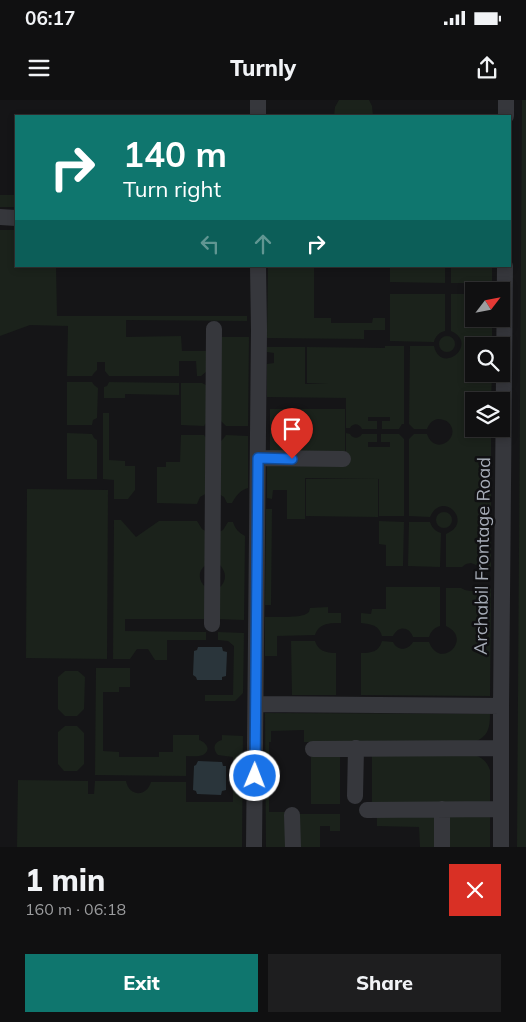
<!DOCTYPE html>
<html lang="en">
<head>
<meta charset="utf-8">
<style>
	:root { --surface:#101011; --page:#1e1e1f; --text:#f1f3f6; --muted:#9c9d9f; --line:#303031; --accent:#0f766e }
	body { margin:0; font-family:Mulish,sans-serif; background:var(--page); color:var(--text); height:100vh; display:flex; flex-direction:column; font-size:19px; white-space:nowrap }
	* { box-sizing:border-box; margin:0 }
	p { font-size:16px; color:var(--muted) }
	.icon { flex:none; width:28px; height:28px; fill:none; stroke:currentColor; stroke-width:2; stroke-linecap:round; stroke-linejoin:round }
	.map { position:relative; height:747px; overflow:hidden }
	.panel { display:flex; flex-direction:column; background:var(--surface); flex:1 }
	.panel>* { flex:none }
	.hud { position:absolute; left:15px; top:15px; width:496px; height:152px; border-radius:0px; box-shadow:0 2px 8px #0003,0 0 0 1px var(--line); background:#0f766e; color:#fff; overflow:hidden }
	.needle { width:32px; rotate:58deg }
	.buttons { position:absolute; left:465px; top:182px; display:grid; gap:10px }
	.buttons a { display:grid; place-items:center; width:45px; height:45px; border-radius:0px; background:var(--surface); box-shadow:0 2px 8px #0003,0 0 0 1px var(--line); font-size:25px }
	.pin { position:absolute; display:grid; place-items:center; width:42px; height:42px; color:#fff; margin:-51px -21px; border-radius:50% 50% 50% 0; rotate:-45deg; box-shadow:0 0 5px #0007 }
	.pin .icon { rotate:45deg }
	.me { position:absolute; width:55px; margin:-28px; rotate:1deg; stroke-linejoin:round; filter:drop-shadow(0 0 4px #0008) }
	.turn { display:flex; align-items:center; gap:18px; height:105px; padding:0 25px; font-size:22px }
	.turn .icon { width:65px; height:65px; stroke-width:2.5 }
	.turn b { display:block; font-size:35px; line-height:42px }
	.lanes { display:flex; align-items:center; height:48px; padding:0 25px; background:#0003; justify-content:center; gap:25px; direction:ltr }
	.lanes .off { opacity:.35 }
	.round { display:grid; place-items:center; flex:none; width:52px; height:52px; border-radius:0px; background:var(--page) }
	.overview { display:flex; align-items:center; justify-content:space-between; height:85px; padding:0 25px }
	h1 { font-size:30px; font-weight:800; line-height:38px }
	.button { display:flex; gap:10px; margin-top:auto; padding:10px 25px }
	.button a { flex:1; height:58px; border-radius:0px; background:var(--accent); color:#fff; font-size:20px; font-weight:800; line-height:58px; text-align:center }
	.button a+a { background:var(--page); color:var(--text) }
	.status { display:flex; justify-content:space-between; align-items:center; height:35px; padding:0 25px; background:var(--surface); direction:ltr }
	.status svg { height:14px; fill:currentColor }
	header { display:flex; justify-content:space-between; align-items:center; height:65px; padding:0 25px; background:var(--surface); font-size:22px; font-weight:800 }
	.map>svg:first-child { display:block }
</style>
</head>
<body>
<div class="status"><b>06:17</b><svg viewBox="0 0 49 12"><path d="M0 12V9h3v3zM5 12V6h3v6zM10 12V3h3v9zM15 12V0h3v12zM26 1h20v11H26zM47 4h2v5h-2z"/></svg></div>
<header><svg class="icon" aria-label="menu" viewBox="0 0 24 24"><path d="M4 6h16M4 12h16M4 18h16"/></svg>Turnly<svg class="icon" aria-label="share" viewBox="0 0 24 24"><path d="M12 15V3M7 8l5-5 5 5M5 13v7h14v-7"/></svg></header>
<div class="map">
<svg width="526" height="747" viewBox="0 0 526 747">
	<rect width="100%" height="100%" fill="#151517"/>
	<!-- green -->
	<path fill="#1b221b" d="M339,0H369L372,6L373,16H334L335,7Z
		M522,0H526V747H517Z
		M0,95H16V107H0Z
		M0,130H16V166H56L57,216H247V221L126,220V237L181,236L182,251H207V271L201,276H197L196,261H179V276H109L105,271V262H97V270L94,273L92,276H67L68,226L30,225L0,236Z
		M268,166H314V218H331V223H372L373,218H385V230H364V239L267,238Z
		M390,166H445V183L390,182Z
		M451,166H492V183H451Z
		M390,194H445V231C440,232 435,236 434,242L390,241Z
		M451,194H474V219H492V246H474V274H492L491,301H474V329H491V467H480L476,465L471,463L466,464L462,467H446V434C475,422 442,389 430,417L409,416V339L414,334H427C435,357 462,338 449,323C446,320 442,319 438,319C432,320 429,324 427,329H414L409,324L410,246H434C441,276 480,244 451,231Z
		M439 244a8 8 0 1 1 16 0a8 8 0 1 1-16 0Z
		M221,237H249L248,326H226L220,320Z
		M385,246H404V324H402L399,329H382V321H390V317H368V321H377V329H362C359,323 353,323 350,328H346V298L267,297V264L274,263V253L267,252V247H305V284H328L307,283V247L385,248Z
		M67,282H92L94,285L98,288L97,318L93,320L92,325H67Z
		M109,282L179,283V295L125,294V298H104V287L107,286Z
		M181,283H202L206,285L207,322L204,326L181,325Z
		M270,309H345V353L270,352Z
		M103,313H109V360L125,361V366H135V390L128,399H114V380L103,379Z
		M67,333L92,334L94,338L97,340V379H67Z
		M346,333L350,334C353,339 359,339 362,334H377V342H368V347H390V342H381V334H399L404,339V416H379V379L305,378V419H287V390H273L272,399L267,398V364L346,365Z
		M181,335H204L207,339V393L200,397L197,404L157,403V367H166V362H180Z
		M226,335L248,336V388C240,390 236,396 232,403H227L224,397L219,394L220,342L223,339Z
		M306,379H378V417L306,416Z
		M27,389L108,390L107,559L26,558Z
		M266,409H272L271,505H265Z
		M436 420a8 8 0 1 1 16 0a8 8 0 1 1-16 0Z
		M114,420H121L136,437L159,421H197L202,429L207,432V464C197,471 198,480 206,488V519H125V531L206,532V540H167V560H155L148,549H137L130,559H113Z
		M379,421L404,422L403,466H386V445L379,444Z
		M228,422H233C235,429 239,433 245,436L244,520L218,519L219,488C227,481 227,472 219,464V432L223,430Z
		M409,422H430C432,428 435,431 441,433L440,467L408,466Z
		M386,487H440V526C434,528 431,531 429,537H413C409,526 398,526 393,536H382C379,525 371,524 361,523V513L371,514L372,509H386Z
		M446,488H461L465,490L470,491H476L480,488H491L490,596L361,595V553C371,553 379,552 382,541L393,542C397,551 408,551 413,542H429C440,571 474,539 446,526Z
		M328,507V513H341V523C329,523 319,523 315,535L277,536V556H265V517C273,517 300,518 306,514C310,512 309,511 310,508Z
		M218,532L244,533L243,593L235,601H205V595H233L234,546L228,541L218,540Z
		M291,541H315C318,551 326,553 336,553V595H292Z
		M96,568H130V587H119V592H103V651L119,652V657H159V652H173V635H199V640C206,642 212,650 203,655C198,657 191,656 186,656V676L95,675Z
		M65,571H78L85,577L84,609L77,616H65L58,609V577Z
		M265,613L490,614C490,628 488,637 474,642H304V630L271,631V642H269V712H287V747H266Z
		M65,626H77L84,633V664L77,671H64L58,664V632Z
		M222,635L243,636L242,747H17L18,680L88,681V694H94L95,681H126C129,697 147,697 151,682H186V702H233V657L218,655C212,649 214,642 222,640Z
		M311,655H340V704H311Z
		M372,655H475C483,658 487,662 490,670V705L372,704Z
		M299,714H340V731H330V726H320V747H299Z
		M377,714H436V747H420L419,727L377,726Z
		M447,714H490V747H447Z"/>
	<!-- water -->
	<path fill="#2a353b" d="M198,547H222L223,551L227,552L226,576L222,577V580H197L196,577L193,575L194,551L197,550Z
		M198,661L222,662L223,666H226V690L222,691L221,695L197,694L196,691L193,690L194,666L196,665Z"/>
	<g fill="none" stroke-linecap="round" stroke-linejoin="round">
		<!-- minor -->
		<path stroke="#36373c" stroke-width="16" d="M258,16V0
			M506,16V0
			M0,117L16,118
			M258,358L343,359
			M212,524L214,229
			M256,604L501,606
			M313,649L501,648
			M355,696L356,648
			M367,710L501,709
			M292,715L293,747
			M254,747L259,230L258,166
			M442,747V709
			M501,747V606L505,166"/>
	</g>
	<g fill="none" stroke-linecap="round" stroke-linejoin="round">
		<!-- route casing -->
		<g stroke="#114b97" stroke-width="12">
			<path id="route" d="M255,676L258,358L292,359"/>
		</g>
		<!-- route -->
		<use href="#route" stroke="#1a73e8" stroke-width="9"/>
	</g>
	<g text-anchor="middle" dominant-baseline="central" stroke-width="5" stroke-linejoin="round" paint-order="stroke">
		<!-- street labels -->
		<g font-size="18" fill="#a6acb7" stroke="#101012">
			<text transform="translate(482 456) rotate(-89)">Archabil Frontage Road</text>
		</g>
	</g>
</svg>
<div class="buttons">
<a><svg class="needle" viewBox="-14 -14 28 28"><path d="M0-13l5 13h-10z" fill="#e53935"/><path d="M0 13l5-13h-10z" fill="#9c9d9f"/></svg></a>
<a><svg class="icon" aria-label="search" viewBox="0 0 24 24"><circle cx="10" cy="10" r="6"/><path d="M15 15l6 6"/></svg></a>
<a><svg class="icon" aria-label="layers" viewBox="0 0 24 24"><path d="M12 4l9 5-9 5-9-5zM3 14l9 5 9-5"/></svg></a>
</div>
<div class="pin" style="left:292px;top:359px;background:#d93025"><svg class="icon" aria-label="arrive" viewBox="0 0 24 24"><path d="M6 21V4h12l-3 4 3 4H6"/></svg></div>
<svg class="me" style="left:255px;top:676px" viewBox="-20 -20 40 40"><circle r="17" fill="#1a73e8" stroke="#fff" stroke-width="3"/><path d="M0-11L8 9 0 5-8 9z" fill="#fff"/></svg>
<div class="hud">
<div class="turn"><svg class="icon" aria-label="right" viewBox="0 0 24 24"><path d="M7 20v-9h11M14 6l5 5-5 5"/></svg><div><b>140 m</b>Turn right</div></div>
<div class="lanes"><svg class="icon off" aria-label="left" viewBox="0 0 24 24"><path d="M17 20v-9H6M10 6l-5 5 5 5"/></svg><svg class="icon off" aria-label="ahead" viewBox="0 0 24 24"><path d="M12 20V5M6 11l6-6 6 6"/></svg><svg class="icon" aria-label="right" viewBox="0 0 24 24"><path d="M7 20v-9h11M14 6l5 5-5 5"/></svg></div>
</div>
</div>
<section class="panel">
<div class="overview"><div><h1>1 min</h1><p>160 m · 06:18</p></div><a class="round" style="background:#d93025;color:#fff"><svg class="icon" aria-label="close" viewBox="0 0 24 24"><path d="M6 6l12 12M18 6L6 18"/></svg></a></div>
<div class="button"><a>Exit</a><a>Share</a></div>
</section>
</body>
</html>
